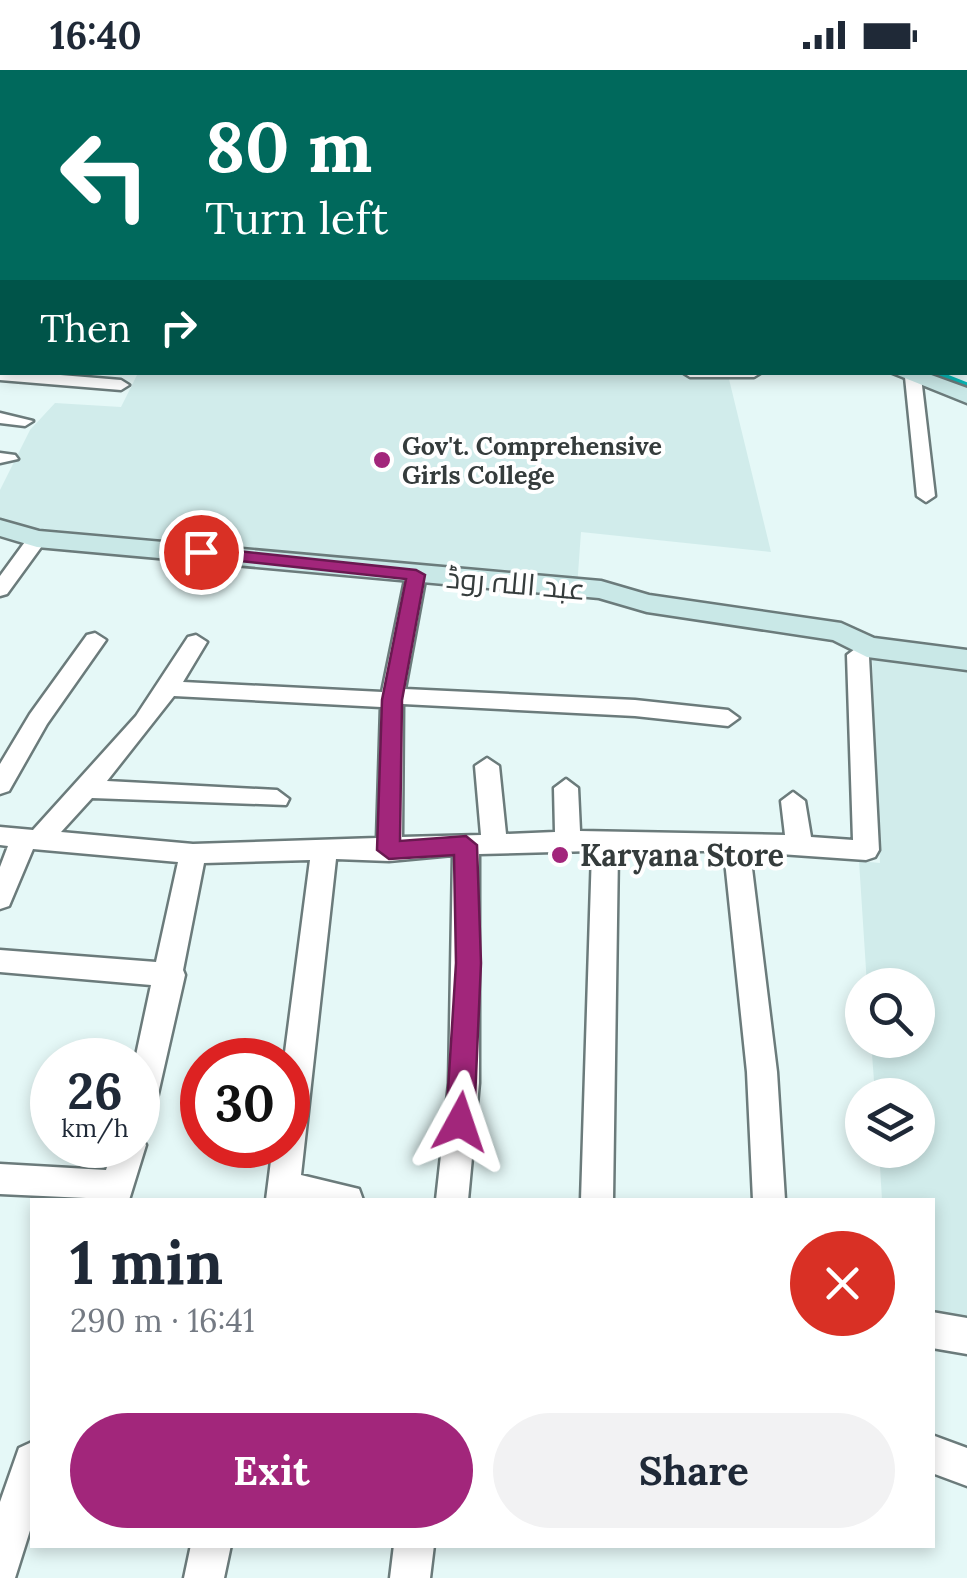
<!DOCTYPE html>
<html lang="en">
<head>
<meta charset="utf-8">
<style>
	:root { --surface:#fff; --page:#f2f2f3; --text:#1f2937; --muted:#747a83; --accent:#a2267b }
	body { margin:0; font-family:Lora,Cairo,serif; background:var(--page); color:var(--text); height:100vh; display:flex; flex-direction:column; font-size:38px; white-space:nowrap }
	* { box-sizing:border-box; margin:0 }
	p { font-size:32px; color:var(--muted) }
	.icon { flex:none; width:55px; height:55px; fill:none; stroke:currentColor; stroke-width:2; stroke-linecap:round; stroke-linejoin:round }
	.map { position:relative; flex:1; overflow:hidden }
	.sheet { position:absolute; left:30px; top:1128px; width:905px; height:350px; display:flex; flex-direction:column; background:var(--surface); border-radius:0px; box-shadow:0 5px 15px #0003 }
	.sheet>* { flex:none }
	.banner { position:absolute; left:0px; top:0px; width:968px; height:305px; box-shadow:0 5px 15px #0003; background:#00695c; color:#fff; overflow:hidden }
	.fabs { position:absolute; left:845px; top:898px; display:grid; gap:20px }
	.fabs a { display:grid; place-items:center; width:90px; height:90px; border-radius:50%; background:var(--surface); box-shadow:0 5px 15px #0003; font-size:50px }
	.speed { position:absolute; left:30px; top:968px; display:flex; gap:20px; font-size:50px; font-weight:700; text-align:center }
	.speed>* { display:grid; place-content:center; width:130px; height:130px; border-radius:50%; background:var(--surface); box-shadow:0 5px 15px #0003; line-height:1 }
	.speed small { font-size:25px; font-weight:400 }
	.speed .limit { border:15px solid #d22; background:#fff; color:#111 }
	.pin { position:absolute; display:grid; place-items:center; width:85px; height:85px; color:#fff; margin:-42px; border:5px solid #fff; border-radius:50%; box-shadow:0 2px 10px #0007 }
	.me { position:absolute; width:110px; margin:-55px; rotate:5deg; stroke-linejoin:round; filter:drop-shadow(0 0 8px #0008) }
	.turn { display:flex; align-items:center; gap:35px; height:210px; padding:0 40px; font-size:45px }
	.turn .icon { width:130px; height:130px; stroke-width:2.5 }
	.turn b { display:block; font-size:70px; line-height:85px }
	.then { display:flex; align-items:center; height:95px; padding:0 40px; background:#0003; gap:20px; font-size:38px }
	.round { display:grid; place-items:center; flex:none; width:105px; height:105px; border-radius:52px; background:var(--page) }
	.head { display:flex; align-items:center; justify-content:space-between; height:170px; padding:0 40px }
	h1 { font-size:60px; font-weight:800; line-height:75px }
	.cta { display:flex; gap:20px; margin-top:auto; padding:20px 40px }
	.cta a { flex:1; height:115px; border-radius:60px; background:var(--accent); color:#fff; font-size:40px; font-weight:800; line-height:115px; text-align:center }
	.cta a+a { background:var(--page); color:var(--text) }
	.status { display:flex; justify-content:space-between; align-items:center; height:70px; padding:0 50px; background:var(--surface); direction:ltr }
	.status svg { height:28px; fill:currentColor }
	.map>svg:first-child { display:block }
</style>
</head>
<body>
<div class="status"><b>16:40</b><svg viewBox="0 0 49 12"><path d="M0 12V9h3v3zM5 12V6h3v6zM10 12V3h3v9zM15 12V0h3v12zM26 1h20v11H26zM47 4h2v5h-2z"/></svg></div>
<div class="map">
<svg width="967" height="1508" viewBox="0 0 967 1508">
	<rect width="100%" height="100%" fill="#e5f8f7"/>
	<!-- built -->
	<path fill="#d1eceb" d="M690,302L728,305L771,482L581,462L577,518L0,458V420L30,360L55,333L121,337L138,303Z
		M872,587L967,599V1251L933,1245L932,1130H882L879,1080H918V1025H875L871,970H918V915H867L859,791L880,793Z"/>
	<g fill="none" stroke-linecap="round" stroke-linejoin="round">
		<!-- stream -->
		<path stroke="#08b9b8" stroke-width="5" d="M937,303L967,315"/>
		<!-- lane casing -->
		<g stroke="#6b7b7b" stroke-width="6">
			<path id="lane" d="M0,65L2,66V70L0,69Z"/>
		</g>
		<!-- street casing -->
		<g stroke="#6b7b7b" stroke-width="5">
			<path id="street" d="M456,0H468L470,2H458Z
				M513,0H526L528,2H516Z
				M555,0H567L569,2H557Z
				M725,0H739L741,2H728Z
				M965,18H967V24H965Z
				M965,87H967V93H965Z
				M2,99V107L0,108V100Z
				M0,151H2V159H0Z
				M965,171H967V179H965Z
				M965,201H967V209H965Z
				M2,269V280L0,281V270Z
				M0,300L121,310L129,315L121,320L0,310Z
				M682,302H762L754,307H690Z
				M912,302L921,307L935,426L926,432L917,426L905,307Z
				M0,343L33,351L25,356L0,353Z
				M0,383L15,385L18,389L0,393Z
				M37,463L47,469L7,524L0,526V506L30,465Z
				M416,499L426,505L405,619L635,630L728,640L739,648L728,656L635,646L403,634L402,767L481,765L475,696L487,688L499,696L506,764L555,762L554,718L566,709L578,718L580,761L785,765L781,731L793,722L805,731L811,767L853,770L847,585L867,570L878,577L869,587L879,780L875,787L866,790L750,782L777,1002L785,1130H753L747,1002L724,781H618L613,1130H581L592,781L479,784V1013L468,1130H436L449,1013L453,785L389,791L336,789L301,1105L359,1119L363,1130H266L273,1075H288V990H284L310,790L204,793L183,900L185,905L153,1046L149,1056L138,1060L135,990L151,915L0,902V880L156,892L178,792L33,779L9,836L0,839V797L8,776L0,775V757L33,760L136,646L188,567L196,565L207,572L183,612L382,622L406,505ZM174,626L381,637L377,768L193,774L61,762L92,728L286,735L289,729L277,720L107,711Z
				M95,563L106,570L47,654L9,721L0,724V694L30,644L87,565Z
				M138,1063L146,1075L129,1130L0,1124V1094L106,1100L114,1075H138Z
				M932,1242L967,1248V1284L932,1278Z
				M932,1365L967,1378V1416L932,1403Z
				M32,1372V1454L15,1508H0V1432L19,1378Z
				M191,1475H231L224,1508H184Z
				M394,1475H434L430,1508H390Z"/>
		</g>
		<!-- secondary casing -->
		<g stroke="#6b7b7b" stroke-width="5">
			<path id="secondary" d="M2,85V95L0,96V86Z
				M890,302H923L967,318V333Z
				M0,450L39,461L601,511L649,525L841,553L874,568L967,580V600L867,587L833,570L647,542L599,528L37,477L0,466Z"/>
		</g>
		<!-- lane -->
		<use href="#lane" fill="#fff" fill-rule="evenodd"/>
		<!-- street -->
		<use href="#street" fill="#fff" fill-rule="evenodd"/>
		<!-- secondary -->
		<use href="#secondary" fill="#c9e8e7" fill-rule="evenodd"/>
	</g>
	<!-- wall -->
	<path fill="#9baaa9" d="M0,0L2,2V63L0,62Z"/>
	<!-- building -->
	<path fill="#b4c6c5" stroke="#7e8b8a" stroke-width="2.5" d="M0,0H61L68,2H2V47L0,46Z"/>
	<!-- route -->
	<path fill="#a2267b" stroke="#691950" stroke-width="2.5" d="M201,477L416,500L425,505L402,630L400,771L466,766L477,775L481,893L474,1052L470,1061L460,1065L450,1061L446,1052L456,893L454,785L389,789L377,780L382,630L406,509L194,486V478Z"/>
	<!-- markers -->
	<g fill="#a2267b" stroke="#fff" stroke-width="4">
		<circle cx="382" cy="390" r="10"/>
		<circle cx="560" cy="785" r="10"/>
	</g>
	<g text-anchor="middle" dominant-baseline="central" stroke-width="8" stroke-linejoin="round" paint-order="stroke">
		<!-- far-poi labels -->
		<g font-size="25" font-weight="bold" fill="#353c3c" stroke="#fff" text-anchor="start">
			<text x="402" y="376">Gov't. Comprehensive<tspan x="402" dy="29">Girls College</tspan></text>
		</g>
		<!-- street labels -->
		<g font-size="30" fill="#353c3c" stroke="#fff">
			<text transform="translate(516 513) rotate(5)">عبد اللہ روڈ</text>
		</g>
		<!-- poi labels -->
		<g font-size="30" font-weight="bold" fill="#353c3c" stroke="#fff" text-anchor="start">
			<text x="580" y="785">Karyana Store</text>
		</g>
	</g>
</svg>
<div class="fabs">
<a><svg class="icon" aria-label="search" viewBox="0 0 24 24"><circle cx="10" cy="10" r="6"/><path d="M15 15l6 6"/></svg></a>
<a><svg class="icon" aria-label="layers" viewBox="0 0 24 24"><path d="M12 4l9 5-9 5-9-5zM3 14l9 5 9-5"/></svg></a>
</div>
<div class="speed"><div>26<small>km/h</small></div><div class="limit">30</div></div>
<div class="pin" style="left:201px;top:482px;background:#d93025"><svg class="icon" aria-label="arrive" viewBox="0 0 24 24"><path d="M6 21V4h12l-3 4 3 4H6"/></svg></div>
<svg class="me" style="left:460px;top:1052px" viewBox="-20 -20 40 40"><path d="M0-17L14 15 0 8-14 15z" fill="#a2267b" stroke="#fff" stroke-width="4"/></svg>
<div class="banner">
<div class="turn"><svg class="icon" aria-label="left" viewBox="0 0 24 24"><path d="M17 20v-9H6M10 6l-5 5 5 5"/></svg><div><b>80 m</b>Turn left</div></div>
<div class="then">Then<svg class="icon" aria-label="right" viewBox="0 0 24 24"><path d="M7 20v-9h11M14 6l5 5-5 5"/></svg></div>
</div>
<section class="sheet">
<div class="head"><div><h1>1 min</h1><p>290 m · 16:41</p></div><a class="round" style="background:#d93025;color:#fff"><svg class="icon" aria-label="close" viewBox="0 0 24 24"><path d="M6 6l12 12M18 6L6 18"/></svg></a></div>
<div class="cta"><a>Exit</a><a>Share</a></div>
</section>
</div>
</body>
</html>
